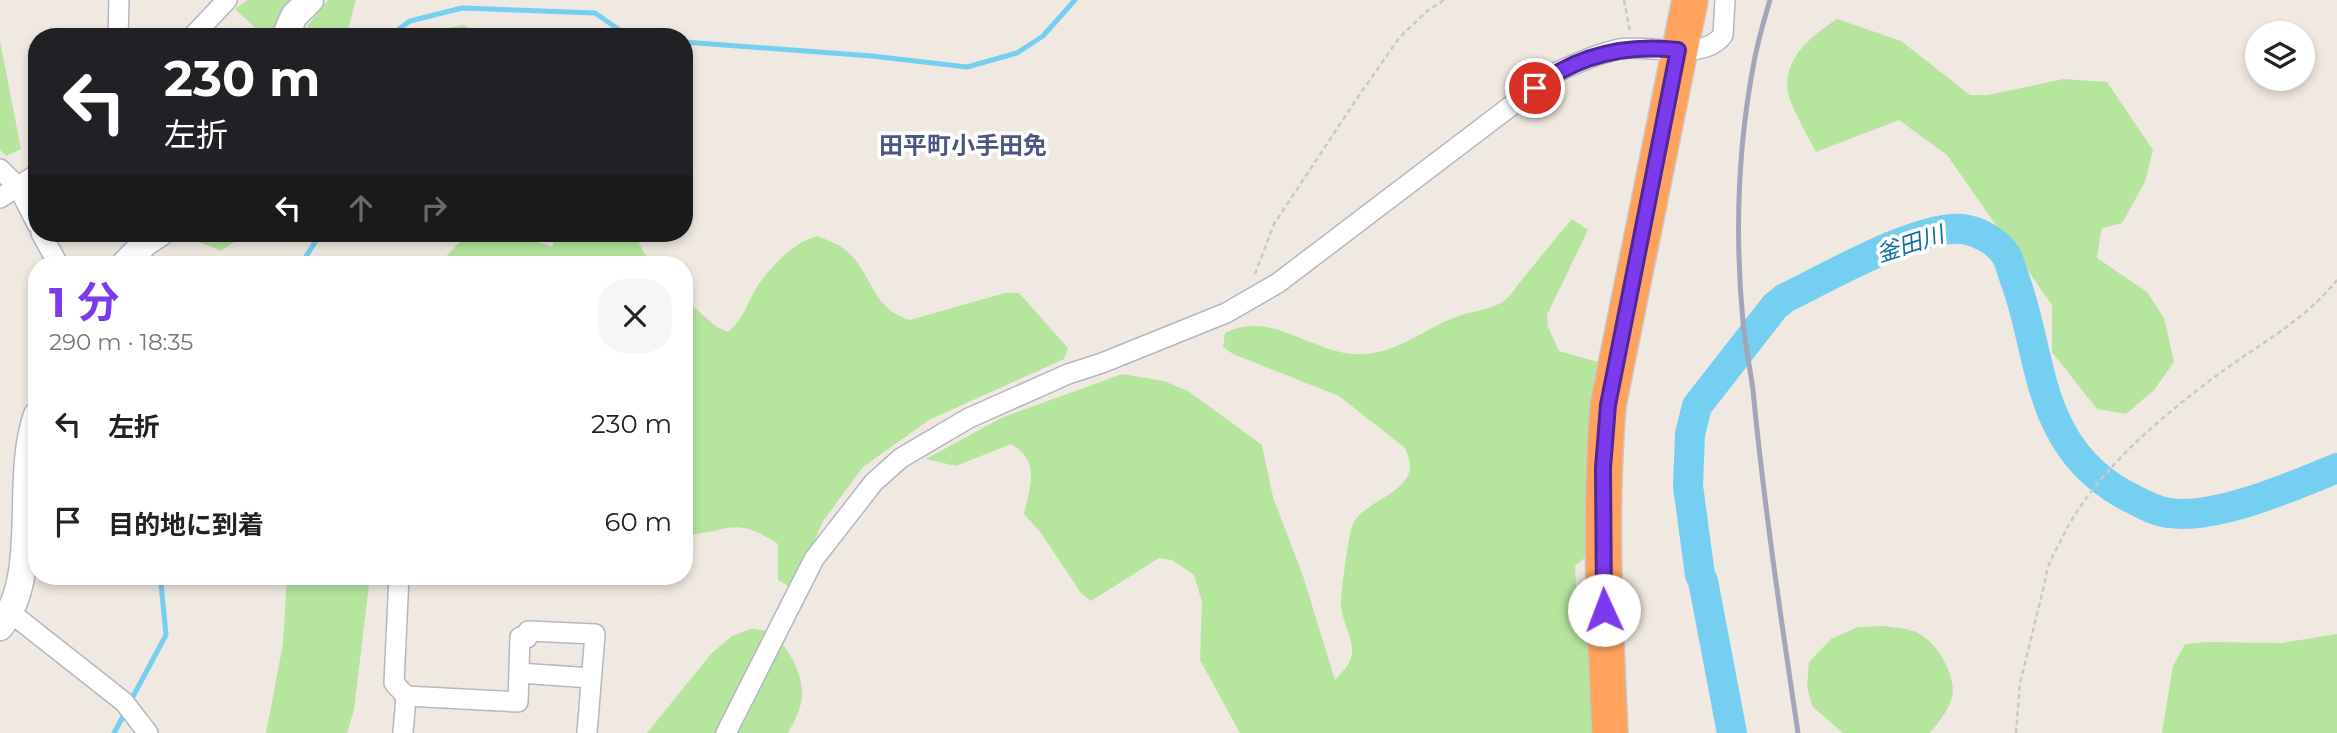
<!DOCTYPE html>
<html lang="ja">
<head>
<meta charset="utf-8">
<style>
	:root { --surface:#fff; --page:#f6f6f6; --text:#222; --muted:#767676; --accent:#7c3aed }
	body { margin:0; font-family:Montserrat,"Noto Sans JP",sans-serif; background:var(--page); color:var(--text); height:100vh; display:flex; flex-direction:column; font-size:26px; white-space:nowrap }
	* { box-sizing:border-box; margin:0 }
	p { font-size:23px; color:var(--muted) }
	.icon { flex:none; width:38px; height:38px; fill:none; stroke:currentColor; stroke-width:2; stroke-linecap:round; stroke-linejoin:round }
	.map { position:relative; flex:1; overflow:hidden }
	.sheet { position:absolute; left:28px; top:256px; width:665px; height:329px; display:flex; flex-direction:column; background:var(--surface); border-radius:28px; box-shadow:0 4px 10px #0003 }
	.sheet>* { flex:none }
	.top-card { position:absolute; left:28px; top:28px; width:665px; height:214px; border-radius:28px; box-shadow:0 4px 10px #0003; background:#202124; color:#fff; overflow:hidden }
	.fabs { position:absolute; left:2245px; top:21px; display:grid; gap:14px }
	.fabs a { display:grid; place-items:center; width:70px; height:70px; border-radius:50%; background:var(--surface); box-shadow:0 4px 10px #0003; font-size:35px }
	.pin { position:absolute; display:grid; place-items:center; width:60px; height:60px; color:#fff; margin:-30px; border:4px solid #fff; border-radius:50%; box-shadow:0 2px 7px #0007 }
	.me { position:absolute; width:77px; margin:-38px; rotate:358deg; stroke-linejoin:round; filter:drop-shadow(0 0 5px #0008) }
	.turn { display:flex; align-items:center; gap:24px; height:147px; padding:0 21px; font-size:32px }
	.turn .icon { width:91px; height:91px; stroke-width:2.5 }
	.turn b { display:block; font-size:49px; line-height:60px }
	.lanes { display:flex; align-items:center; height:66px; padding:0 21px; background:#0003; justify-content:center; gap:35px; direction:ltr }
	.lanes .off { opacity:.35 }
	.round { display:grid; place-items:center; flex:none; width:74px; height:74px; border-radius:28px; background:var(--page) }
	.headline { display:flex; align-items:center; justify-content:space-between; height:119px; padding:0 21px }
	h1 { font-size:42px; font-weight:700; line-height:52px; color:var(--accent) }
	ul { padding:0; list-style:none }
	li { display:flex; align-items:center; gap:21px; height:98px; padding:0 21px }
	li div { flex:1 }
	li b { display:block; font-size:26px }
	li em { font-style:normal }
	.map>svg:first-child { display:block }
</style>
</head>
<body>
<div class="map">
<svg width="2337" height="733" viewBox="0 0 2337 733">
	<rect width="100%" height="100%" fill="#efe9e1"/>
	<!-- green -->
	<path fill="#b6e59e" d="M247,0H302L273,37H265L235,9Z
		M328,0H356L346,37H305L308,25Z
		M1837,19L1901,41L1970,95H1988L2064,79L2107,82L2153,150L2145,182L2122,223L2103,228L2101,231L2097,258L2147,292L2164,318L2174,362L2154,390L2126,414L2097,409L2052,352V305L1947,155L1899,120L1816,152C1809,138 1790,106 1788,92C1783,57 1812,36 1837,19Z
		M464,25L484,37H430L437,30Z
		M0,41L21,149L6,156L0,150Z
		M1572,219L1588,230L1547,315L1548,327L1559,351L1605,364L1593,551L1575,566L1578,631L1596,634L1599,733H1240L1200,660L1202,602L1194,575L1172,560L1159,558L1091,601L1081,593L1041,533L1024,514C1030,486 1041,462 1011,444L956,466L926,459L1001,418L1122,374L1164,381L1188,391L1262,445L1273,497L1303,576L1335,680C1340,674 1349,666 1351,658C1356,641 1342,623 1341,606C1340,597 1349,534 1352,526C1364,496 1430,492 1404,447L1339,396L1233,354L1223,347L1225,333C1271,310 1309,351 1353,354C1392,357 1419,332 1453,318C1467,312 1491,310 1504,301C1510,297 1516,287 1521,281C1538,260 1555,239 1572,219Z
		M196,233H248L221,251L197,241Z
		M468,233H516L552,247L557,233H634L644,253L654,264H439Z
		M818,236C826,240 836,243 843,248C873,270 869,308 910,320L1005,293H1019L1068,348L1064,359L929,420L863,467L823,521L793,589L778,580V544C733,514 730,533 684,535V299L717,327L728,332C742,321 746,306 755,290C768,269 794,241 818,236Z
		M287,576H370L354,710L347,733H266L283,644Z
		M1884,626C1894,628 1907,628 1916,632C1936,641 1952,669 1953,690C1953,705 1939,722 1930,733H1843L1812,706L1807,687L1809,662L1831,639L1858,627Z
		M750,629C755,629 762,630 767,631C785,638 805,677 802,697C801,709 794,722 788,733H647L711,654L732,636Z
		M2337,634V733H2162L2173,666L2185,644L2207,642L2282,643Z"/>
	<g fill="none" stroke-linecap="round" stroke-linejoin="round">
		<!-- stream -->
		<path stroke="#75cff0" stroke-width="5" d="M388,37L410,21L462,8L595,13L624,33L646,37
			M684,42L872,56L967,67L1017,53L1043,36L1075,0
			M301,264L321,233
			M130,702L166,635L161,584L157,576
			M114,733L126,711"/>
		<!-- river -->
		<path stroke="#75cff0" stroke-width="30" d="M1732,733L1703,581L1700,575L1688,486L1690,434L1697,406L1775,306L1785,298C1825,279 1920,224 1962,229C1978,231 1997,241 2006,255C2010,262 2012,272 2015,280C2032,325 2036,380 2057,423C2072,455 2094,478 2125,495C2139,502 2153,511 2169,513C2215,520 2294,486 2337,468"/>
		<!-- street casing -->
		<g stroke="#b4b7c1" stroke-width="22">
			<path id="street" d="M118,37L119,0
				M192,37L227,0
				M0,169L18,187L37,224
				M0,198L37,174
				M41,233L58,264
				M399,576L394,683L406,696
				M11,613L124,702L148,733
				M519,673L591,678
				M403,733L406,696L518,702L520,637L527,638L528,631L595,634L587,733
				M726,733L814,559L874,482L901,458L969,418L1068,374L1102,363L1226,313L1278,283L1553,74C1574,64 1596,54 1619,49C1650,44 1704,62 1723,35L1725,0"/>
		</g>
		<!-- secondary casing -->
		<g stroke="#b4b7c1" stroke-width="29">
			<path id="secondary" d="M285,37L294,16L310,0
				M125,264L146,242L160,233
				M0,627C42,575 14,479 37,415"/>
		</g>
		<!-- highway casing -->
		<g stroke="#c9c9c9" stroke-width="38">
			<path id="highway" d="M1610,733C1605,623 1599,515 1608,405L1690,0"/>
		</g>
		<!-- path -->
		<path stroke="#c9c9c9" stroke-width="2.5" stroke-dasharray="5 3.5" stroke-linecap="butt" d="M1624,0L1630,31
			M1255,274L1274,224L1358,97L1399,38L1427,11L1444,0
			M2016,733L2020,683L2045,582C2046,566 2055,552 2062,538C2094,472 2162,416 2220,373C2261,343 2304,321 2337,280"/>
		<!-- street -->
		<use href="#street" stroke="#fff" stroke-width="19"/>
		<!-- secondary -->
		<use href="#secondary" stroke="#fff" stroke-width="26"/>
		<!-- highway -->
		<use href="#highway" stroke="#ffa35c" stroke-width="35"/>
		<!-- rail -->
		<path stroke="#a3a6b8" stroke-width="5" d="M1770,0C1764,20 1758,41 1754,62C1738,146 1735,237 1743,322C1745,345 1750,367 1753,390C1764,505 1781,619 1798,733"/>
	</g>
	<g fill="none" stroke-linecap="round" stroke-linejoin="round">
		<!-- route casing -->
		<g stroke="#51269a" stroke-width="18">
			<path id="route" d="M1535,88C1577,55 1625,44 1678,50L1608,405L1603,468L1604,610"/>
		</g>
		<!-- route -->
		<use href="#route" stroke="#7c3aed" stroke-width="12"/>
	</g>
	<g text-anchor="middle" dominant-baseline="central" stroke-width="7" stroke-linejoin="round" paint-order="stroke">
		<!-- water labels -->
		<g font-size="23" font-style="italic" fill="#0d6fa3" stroke="#fff">
			<text transform="translate(1910 244) rotate(-18)">釜田川</text>
		</g>
		<!-- quarter labels -->
		<g font-size="24" font-weight="bold" fill="#4d5680" stroke="#fff">
			<text x="963" y="145">田平町小手田免</text>
		</g>
	</g>
</svg>
<div class="fabs">
<a><svg class="icon" aria-label="layers" viewBox="0 0 24 24"><path d="M12 4l9 5-9 5-9-5zM3 14l9 5 9-5"/></svg></a>
</div>
<div class="pin" style="left:1535px;top:88px;background:#d93025"><svg class="icon" aria-label="arrive" viewBox="0 0 24 24"><path d="M6 21V4h12l-3 4 3 4H6"/></svg></div>
<svg class="me" style="left:1604px;top:610px" viewBox="-20 -20 40 40"><circle r="19" fill="#fff"/><path d="M0-13L10 11 0 6-10 11z" fill="#7c3aed"/></svg>
<div class="top-card">
<div class="turn"><svg class="icon" aria-label="left" viewBox="0 0 24 24"><path d="M17 20v-9H6M10 6l-5 5 5 5"/></svg><div><b>230 m</b>左折</div></div>
<div class="lanes"><svg class="icon" aria-label="left" viewBox="0 0 24 24"><path d="M17 20v-9H6M10 6l-5 5 5 5"/></svg><svg class="icon off" aria-label="ahead" viewBox="0 0 24 24"><path d="M12 20V5M6 11l6-6 6 6"/></svg><svg class="icon off" aria-label="right" viewBox="0 0 24 24"><path d="M7 20v-9h11M14 6l5 5-5 5"/></svg></div>
</div>
<section class="sheet">
<div class="headline"><div><h1>1 分</h1><p>290 m · 18:35</p></div><a class="round"><svg class="icon" aria-label="close" viewBox="0 0 24 24"><path d="M6 6l12 12M18 6L6 18"/></svg></a></div>
<ul>
<li><svg class="icon" aria-label="left" viewBox="0 0 24 24"><path d="M17 20v-9H6M10 6l-5 5 5 5"/></svg><div><b>左折</b></div><em>230 m</em></li>
<li><svg class="icon" aria-label="arrive" viewBox="0 0 24 24"><path d="M6 21V4h12l-3 4 3 4H6"/></svg><div><b>目的地に到着</b></div><em>60 m</em></li>
</ul>
</section>
</div>
</body>
</html>
